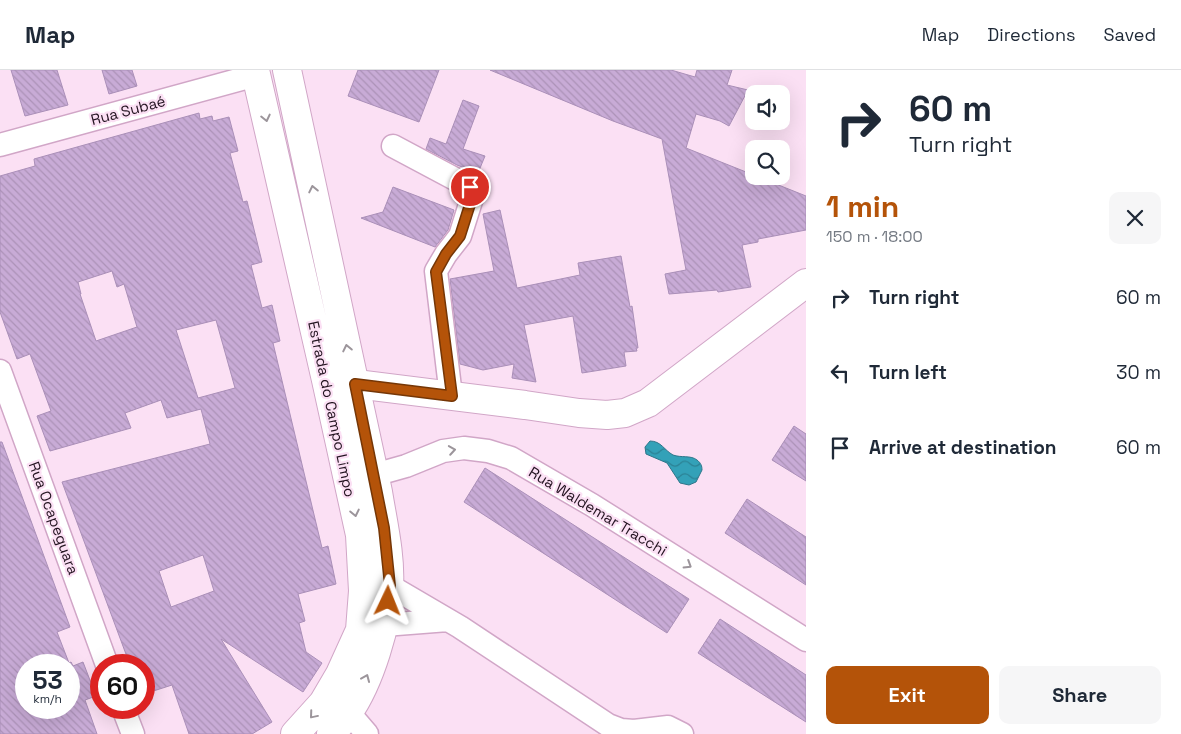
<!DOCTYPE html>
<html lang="en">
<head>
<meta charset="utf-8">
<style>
	:root { --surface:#fff; --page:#f6f6f7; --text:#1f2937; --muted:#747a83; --line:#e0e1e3; --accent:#b45309 }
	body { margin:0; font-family:"Space Grotesk",sans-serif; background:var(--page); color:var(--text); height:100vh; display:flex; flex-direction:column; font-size:19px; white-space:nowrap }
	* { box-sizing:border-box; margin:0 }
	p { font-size:16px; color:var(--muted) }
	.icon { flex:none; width:28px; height:28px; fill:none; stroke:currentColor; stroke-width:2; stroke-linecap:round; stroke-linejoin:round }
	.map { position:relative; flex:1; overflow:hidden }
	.side { display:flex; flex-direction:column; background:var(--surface); width:375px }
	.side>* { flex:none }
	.hud { background:#fff; color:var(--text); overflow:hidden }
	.fabs { position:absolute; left:745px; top:15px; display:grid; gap:10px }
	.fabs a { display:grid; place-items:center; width:45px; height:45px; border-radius:10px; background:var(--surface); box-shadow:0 5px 20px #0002; font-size:25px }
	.speed { position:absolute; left:15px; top:584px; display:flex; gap:10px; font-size:25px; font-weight:700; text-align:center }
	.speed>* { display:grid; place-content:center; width:65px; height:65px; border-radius:50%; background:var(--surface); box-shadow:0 5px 20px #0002; line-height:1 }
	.speed small { font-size:12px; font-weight:400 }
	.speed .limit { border:8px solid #d22; background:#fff; color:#111 }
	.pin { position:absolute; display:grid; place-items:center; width:42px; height:42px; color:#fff; margin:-21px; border:2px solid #fff; border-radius:50%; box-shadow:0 1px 5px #0007 }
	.me { position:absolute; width:55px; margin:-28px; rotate:2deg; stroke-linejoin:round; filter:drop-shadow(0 0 4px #0008) }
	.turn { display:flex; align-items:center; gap:18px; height:105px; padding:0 20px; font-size:22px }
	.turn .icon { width:65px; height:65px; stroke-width:2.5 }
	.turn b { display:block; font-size:35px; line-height:42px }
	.round { display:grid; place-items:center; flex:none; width:52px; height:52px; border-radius:10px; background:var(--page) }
	.head { display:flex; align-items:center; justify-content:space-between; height:85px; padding:0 20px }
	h1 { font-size:30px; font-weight:700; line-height:38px; color:var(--accent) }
	.cta { display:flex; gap:10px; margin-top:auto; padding:10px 20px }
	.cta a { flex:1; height:58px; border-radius:10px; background:var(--accent); color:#fff; font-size:20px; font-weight:700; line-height:58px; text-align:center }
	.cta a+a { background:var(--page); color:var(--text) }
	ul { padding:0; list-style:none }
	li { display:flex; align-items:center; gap:15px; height:75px; padding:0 20px }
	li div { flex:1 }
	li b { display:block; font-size:19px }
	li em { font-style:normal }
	header { display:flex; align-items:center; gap:30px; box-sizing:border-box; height:70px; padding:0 25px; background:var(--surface); border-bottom:1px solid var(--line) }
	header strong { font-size:24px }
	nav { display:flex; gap:28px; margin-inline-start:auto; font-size:18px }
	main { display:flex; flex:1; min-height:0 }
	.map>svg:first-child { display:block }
</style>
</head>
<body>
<header>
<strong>Map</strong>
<nav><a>Map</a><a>Directions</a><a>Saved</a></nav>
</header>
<main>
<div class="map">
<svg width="806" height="664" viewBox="0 0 806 664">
	<defs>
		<pattern id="water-waves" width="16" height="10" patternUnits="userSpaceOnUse" patternTransform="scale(1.25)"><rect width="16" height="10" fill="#33a1b8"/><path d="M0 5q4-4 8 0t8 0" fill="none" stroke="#2b8295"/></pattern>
		<pattern id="building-back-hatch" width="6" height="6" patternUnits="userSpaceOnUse" patternTransform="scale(1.25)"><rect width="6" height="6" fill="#c8abd6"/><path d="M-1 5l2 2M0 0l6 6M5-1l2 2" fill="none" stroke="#ac92b7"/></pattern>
	</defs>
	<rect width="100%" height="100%" fill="#fbe0f4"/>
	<!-- water -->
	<path fill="url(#water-waves)" stroke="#2e768a" d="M650,371C661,371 664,380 673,385C681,388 691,385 697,390C701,393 702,396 702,400L696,412L689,415L680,413L667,393L646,384L645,377Z"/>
	<!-- building -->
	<path fill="url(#building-back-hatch)" stroke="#aa8fb8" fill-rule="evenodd" d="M11,0H57L68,35L25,46Z
		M102,0H132L137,16L109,24Z
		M358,0H439L419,52L348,26Z
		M490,0H671L695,7L697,0H732L727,15L748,20L729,56L720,51L696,44L686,78L806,126V160L758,169V172L742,175L751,217L718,222L717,220L669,224L665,204L686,200L662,69L613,51Z
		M463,30L479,36L463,79L485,86L478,103L457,95L426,79L430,68L446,74Z
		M199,43L200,49L212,46L213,51L229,47L238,81L230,83L243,132L247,131L262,192L251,195L262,238L272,235L280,271L273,273L322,478L328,476L336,514L298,524L305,551L299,553L306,582L322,593L303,622L221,569L272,652L252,664H189L172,615L144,624V595H130L62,412L210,374L201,339L167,348L161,330L125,343L131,358L50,381L37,346L51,341L30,284L17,289L0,242V106L35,96L34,89ZM112,201L117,217L124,214L137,257L96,271L80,224H81L78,212ZM216,250L235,318L198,328L176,260ZM203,485L214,521L171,537L159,501Z
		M393,117L454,140L448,160L435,177L361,148L383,142Z
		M500,140L517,218L580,205L578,193L621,186L630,237L632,236L638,278H636L637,281L624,282L626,296L582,303L573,246L524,255L536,312L512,308L514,294L483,300L460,294L450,209L494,201L483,144Z
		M794,356L806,364V411L772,390Z
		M0,372H2L70,557L57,562L69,593L71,592L73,596L83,592L96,626L85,630L97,664H0ZM26,595H69V638H26Z
		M485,398L689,529L667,563L464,432Z
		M747,429L806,467V515L725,463Z
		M720,549L806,605V652L698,583Z"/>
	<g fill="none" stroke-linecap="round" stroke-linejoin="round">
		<!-- street casing -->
		<g stroke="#d1a6c7" stroke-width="25">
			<path id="street" d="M0,75L256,5
				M393,76L470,117L472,128L460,166L446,184L436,201L451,326
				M0,301L107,595
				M374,405L406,396L443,381L464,378L488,381L511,388L592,435L806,570
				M390,516L460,557L608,655L621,660L634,661L668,657L682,664
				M384,555L448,550
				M123,638L133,664
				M349,643L367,664"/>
		</g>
		<!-- secondary casing -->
		<g stroke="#d1a6c7" stroke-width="30">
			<path id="secondary" d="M332,311L525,335L579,343L607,345L625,343L648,333L806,213"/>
		</g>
		<!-- primary casing -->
		<g stroke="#d1a6c7" stroke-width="30">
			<path id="primary" d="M255,0L326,310L360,465L363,521L360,560L340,604L323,633L295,664
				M287,0L378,422C383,453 391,486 389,517C387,555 370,612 348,643C343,651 337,657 331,664"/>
		</g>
		<!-- street -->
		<use href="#street" stroke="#fff" stroke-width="22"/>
		<!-- secondary -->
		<use href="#secondary" stroke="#fff" stroke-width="28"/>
		<!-- primary -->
		<use href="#primary" stroke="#fff" stroke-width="28"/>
	</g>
	<!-- one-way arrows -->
	<defs><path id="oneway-chevron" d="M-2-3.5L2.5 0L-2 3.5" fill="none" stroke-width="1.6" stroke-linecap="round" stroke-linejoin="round" transform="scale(1.25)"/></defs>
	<g stroke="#9c959b">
		<use href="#oneway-chevron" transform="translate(266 48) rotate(77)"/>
		<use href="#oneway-chevron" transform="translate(313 119) rotate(-102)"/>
		<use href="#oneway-chevron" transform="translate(347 278) rotate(-102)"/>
		<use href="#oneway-chevron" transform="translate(452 380) rotate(-9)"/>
		<use href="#oneway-chevron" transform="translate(355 443) rotate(78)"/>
		<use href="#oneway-chevron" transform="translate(688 495) rotate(32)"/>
		<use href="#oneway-chevron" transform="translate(366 608) rotate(-67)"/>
		<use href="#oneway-chevron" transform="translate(313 645) rotate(130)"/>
	</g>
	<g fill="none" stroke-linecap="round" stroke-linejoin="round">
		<!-- route casing -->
		<g stroke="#753606" stroke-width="12">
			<path id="route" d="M388,531L390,516L384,458L355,314L452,326L436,202L446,184L460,166L472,128L470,117"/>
		</g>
		<!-- route -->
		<use href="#route" stroke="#b45309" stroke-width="9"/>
	</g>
	<g text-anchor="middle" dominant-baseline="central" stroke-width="4.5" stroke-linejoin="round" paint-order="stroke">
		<!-- street labels -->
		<g font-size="15" fill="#231320" stroke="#fbe0f4">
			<text transform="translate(128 40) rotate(-15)">Rua Subaé</text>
			<text transform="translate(332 339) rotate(78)">Estrada do Campo Limpo</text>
			<text transform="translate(598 441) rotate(31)">Rua Waldemar Tracchi</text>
			<text transform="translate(54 448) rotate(70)">Rua Ocapeguara</text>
		</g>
	</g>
</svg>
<div class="fabs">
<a><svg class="icon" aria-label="sound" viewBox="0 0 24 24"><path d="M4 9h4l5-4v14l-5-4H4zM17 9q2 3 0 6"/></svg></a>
<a><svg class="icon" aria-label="search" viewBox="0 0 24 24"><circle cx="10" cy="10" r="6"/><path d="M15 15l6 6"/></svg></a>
</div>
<div class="speed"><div>53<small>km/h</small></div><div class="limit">60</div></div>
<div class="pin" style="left:470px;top:117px;background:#d93025"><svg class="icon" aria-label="arrive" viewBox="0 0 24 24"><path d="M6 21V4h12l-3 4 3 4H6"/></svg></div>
<svg class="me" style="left:388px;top:531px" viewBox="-20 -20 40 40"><path d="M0-17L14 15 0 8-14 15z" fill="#b45309" stroke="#fff" stroke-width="4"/></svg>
</div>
<section class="side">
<div class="hud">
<div class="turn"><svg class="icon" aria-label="right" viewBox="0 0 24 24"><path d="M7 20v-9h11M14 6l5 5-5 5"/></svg><div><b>60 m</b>Turn right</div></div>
</div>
<div class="head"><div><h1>1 min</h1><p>150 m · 18:00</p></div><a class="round"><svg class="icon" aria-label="close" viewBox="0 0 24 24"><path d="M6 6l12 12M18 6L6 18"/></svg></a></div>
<ul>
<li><svg class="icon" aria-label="right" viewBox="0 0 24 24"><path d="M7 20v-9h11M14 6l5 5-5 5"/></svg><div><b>Turn right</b></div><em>60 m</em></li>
<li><svg class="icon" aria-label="left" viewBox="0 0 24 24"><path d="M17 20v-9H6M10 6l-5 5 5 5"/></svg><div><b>Turn left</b></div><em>30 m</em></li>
<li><svg class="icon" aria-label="arrive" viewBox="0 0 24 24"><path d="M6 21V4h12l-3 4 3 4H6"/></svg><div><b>Arrive at destination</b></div><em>60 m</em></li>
</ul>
<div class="cta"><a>Exit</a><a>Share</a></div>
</section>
</main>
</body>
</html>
